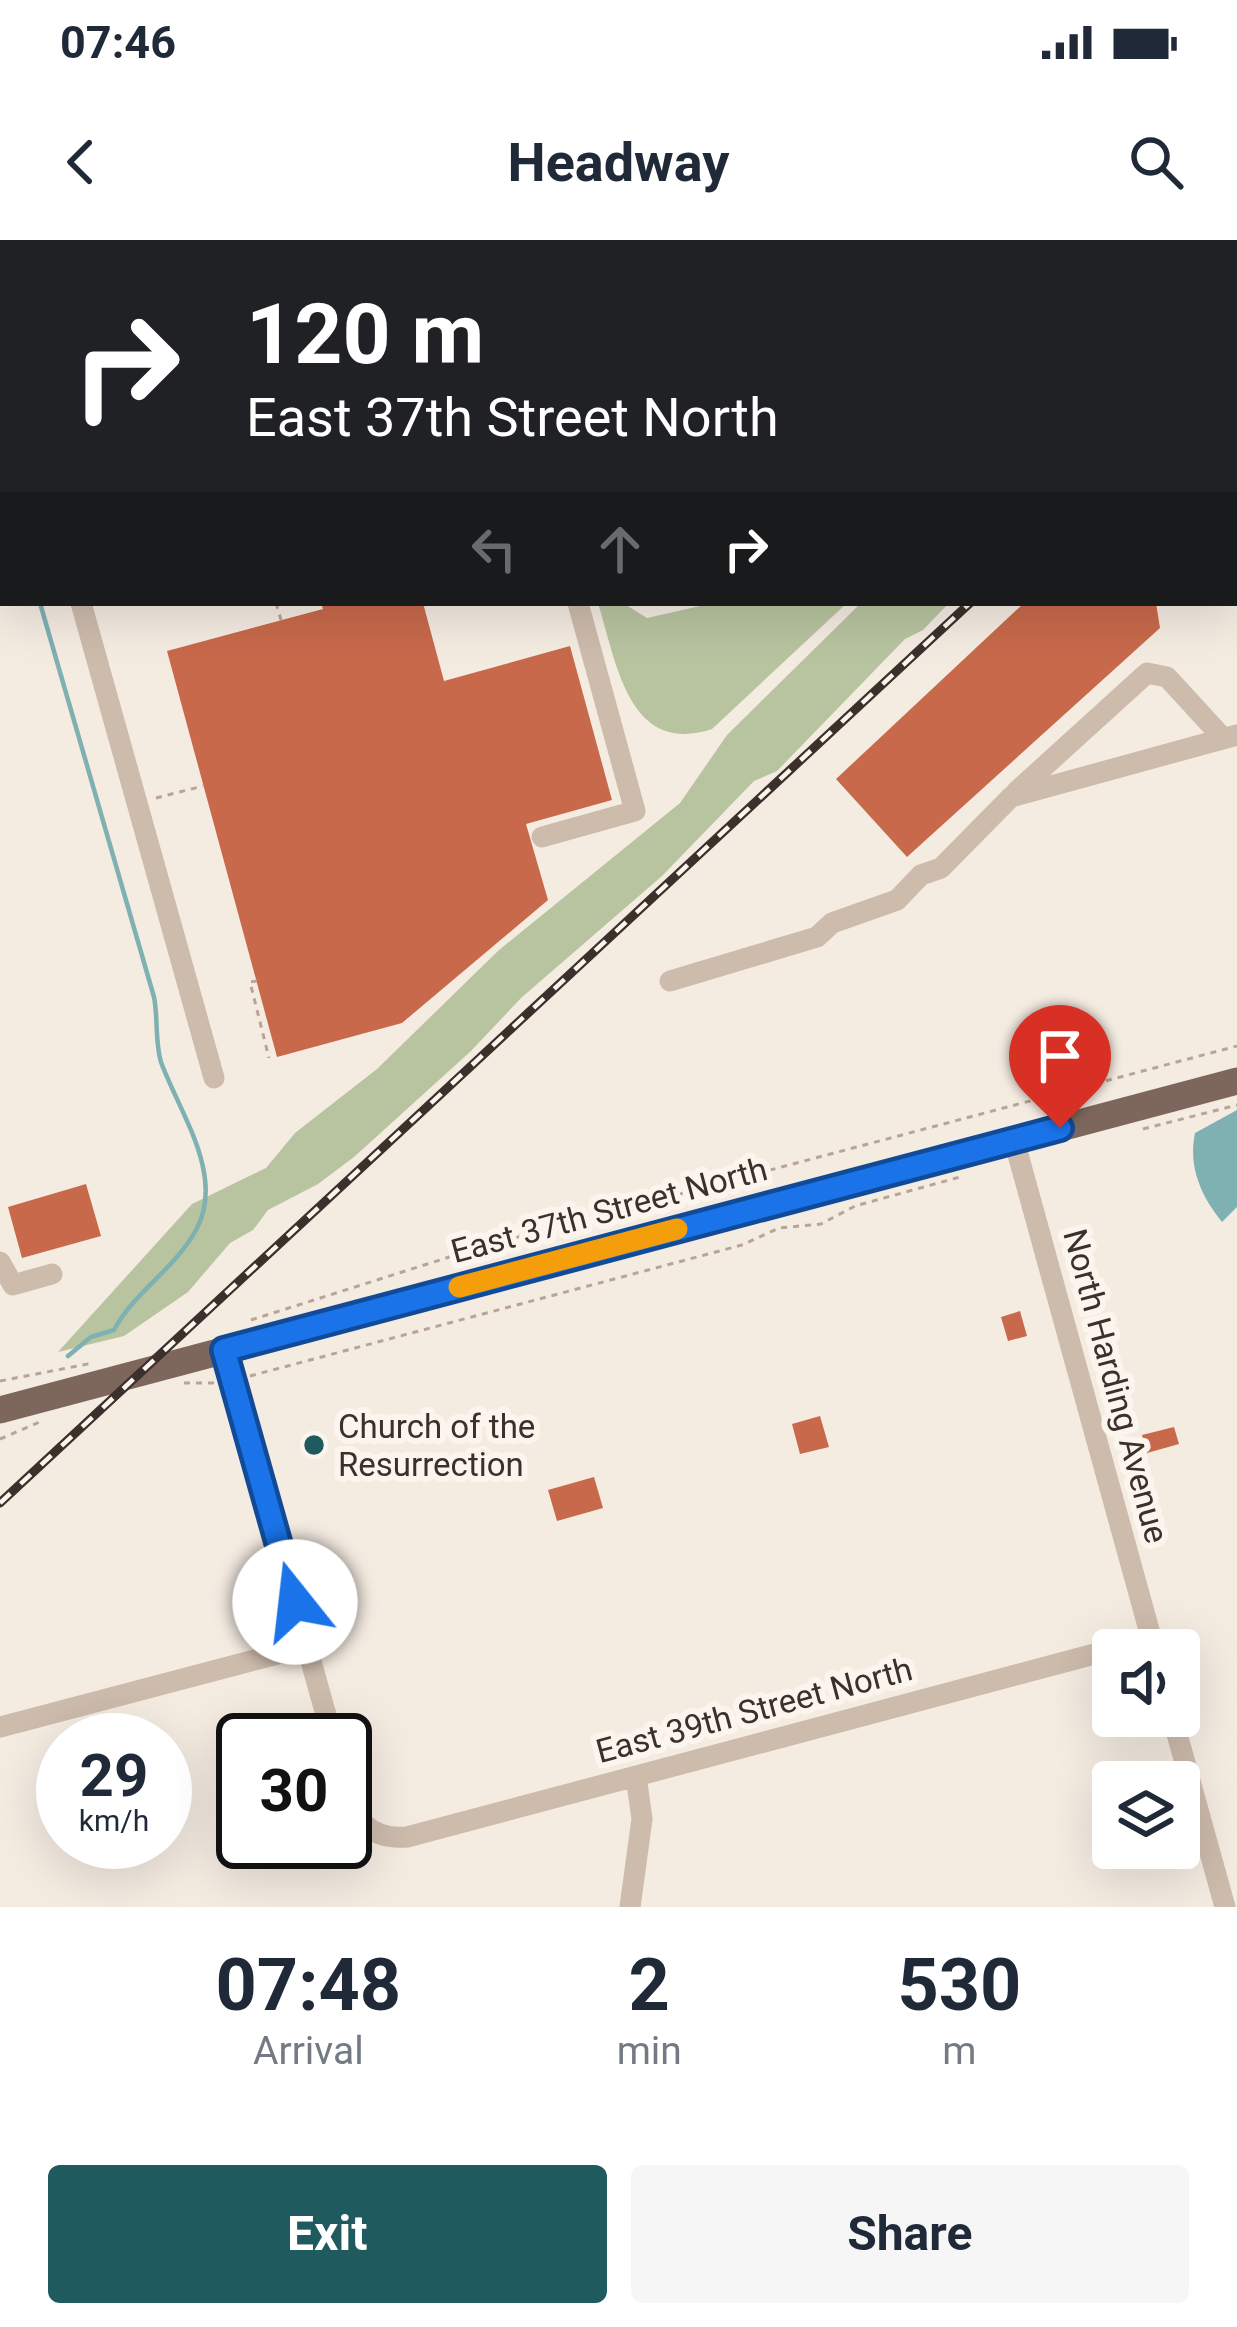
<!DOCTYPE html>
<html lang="en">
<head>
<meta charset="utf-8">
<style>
	:root { --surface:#fff; --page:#f6f6f7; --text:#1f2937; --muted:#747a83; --accent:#1f5a5e }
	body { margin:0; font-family:Roboto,sans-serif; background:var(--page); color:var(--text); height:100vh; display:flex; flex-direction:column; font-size:45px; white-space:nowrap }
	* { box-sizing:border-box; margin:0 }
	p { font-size:39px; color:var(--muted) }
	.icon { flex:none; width:66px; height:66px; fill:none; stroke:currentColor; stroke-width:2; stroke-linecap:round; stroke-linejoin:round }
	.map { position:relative; height:1667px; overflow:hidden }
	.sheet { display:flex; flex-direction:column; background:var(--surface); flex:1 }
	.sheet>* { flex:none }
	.hud { position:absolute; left:0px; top:0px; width:1239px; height:366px; box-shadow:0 12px 48px #0002; background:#202124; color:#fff; overflow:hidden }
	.controls { position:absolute; left:1092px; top:1389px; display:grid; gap:24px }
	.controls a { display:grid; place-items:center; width:108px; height:108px; border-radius:12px; background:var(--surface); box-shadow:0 12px 48px #0002; font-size:60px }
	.speed { position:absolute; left:36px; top:1473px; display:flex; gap:24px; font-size:60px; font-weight:700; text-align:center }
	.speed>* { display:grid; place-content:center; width:156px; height:156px; border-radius:50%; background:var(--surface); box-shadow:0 12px 48px #0002; line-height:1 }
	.speed small { font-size:30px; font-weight:400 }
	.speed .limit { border:6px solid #111; border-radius:18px; background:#fff; color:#111 }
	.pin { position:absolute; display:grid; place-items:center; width:102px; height:102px; color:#fff; margin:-123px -51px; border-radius:50% 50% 50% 0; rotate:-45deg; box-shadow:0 0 12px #0007 }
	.pin .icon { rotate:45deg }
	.me { position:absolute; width:132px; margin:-66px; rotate:344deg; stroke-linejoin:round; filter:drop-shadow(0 0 9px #0008) }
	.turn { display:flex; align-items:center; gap:42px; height:252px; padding:0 48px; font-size:54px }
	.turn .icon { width:156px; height:156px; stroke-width:2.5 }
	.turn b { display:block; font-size:84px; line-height:102px }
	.lanes { display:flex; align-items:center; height:114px; padding:0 48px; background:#0003; justify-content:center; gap:60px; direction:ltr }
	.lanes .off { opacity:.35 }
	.eta { display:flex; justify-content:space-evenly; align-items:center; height:204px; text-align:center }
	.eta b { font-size:72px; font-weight:700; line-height:84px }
	.action { display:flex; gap:24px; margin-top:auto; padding:24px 48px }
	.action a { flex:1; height:138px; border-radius:12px; background:var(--accent); color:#fff; font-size:48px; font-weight:700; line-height:138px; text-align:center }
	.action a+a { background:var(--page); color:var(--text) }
	.status { display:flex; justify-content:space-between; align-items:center; height:84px; padding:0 60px; background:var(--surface); direction:ltr }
	.status svg { height:33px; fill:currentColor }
	header { display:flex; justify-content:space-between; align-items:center; height:156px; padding:0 48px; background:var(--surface); font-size:54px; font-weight:700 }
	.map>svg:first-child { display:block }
</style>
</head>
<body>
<div class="status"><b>07:46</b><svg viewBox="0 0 49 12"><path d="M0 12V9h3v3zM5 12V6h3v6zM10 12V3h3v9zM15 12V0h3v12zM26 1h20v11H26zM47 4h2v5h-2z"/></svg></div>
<header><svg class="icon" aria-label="back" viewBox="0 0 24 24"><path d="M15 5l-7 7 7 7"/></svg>Headway<svg class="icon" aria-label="search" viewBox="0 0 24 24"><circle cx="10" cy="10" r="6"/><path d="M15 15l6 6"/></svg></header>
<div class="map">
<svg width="1237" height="1667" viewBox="0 0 1237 1667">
	<rect width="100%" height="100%" fill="#f4ebe1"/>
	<!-- green -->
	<path fill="#b8c4a0" d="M598,363H623L647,378L700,366L847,363L712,489C629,516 617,425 598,363Z
		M861,363H949L923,390L905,399L777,531L754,541L662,636L521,758L471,811L354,917L318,944L268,970L253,990L230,1003L188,1052L124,1096L58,1112L192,964L266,928L295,893L377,829L499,710L680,563L727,495Z"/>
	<!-- water -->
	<path fill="#7fb0b2" d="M1237,870V967L1222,982C1201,956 1188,927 1195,893Z"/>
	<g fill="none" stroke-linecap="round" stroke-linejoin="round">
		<!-- stream -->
		<path stroke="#7fb0b2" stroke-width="4.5" d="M58,3L59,0
			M40,363L154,757C158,777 155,803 161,822C179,872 226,936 196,990C174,1030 135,1051 114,1090L91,1097L68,1116"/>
	</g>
	<!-- building -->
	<path fill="#c8694b" d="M321,363H423L444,441L570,406L612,560L526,584L548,660L402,783L277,817L167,411L323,369Z
		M1024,363H1156L1160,388L907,617L836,539Z
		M86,944L101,996L22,1018L8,967Z
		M1020,1071L1027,1096L1008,1101L1001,1077Z
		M820,1176L829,1207L800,1214L792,1184Z
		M1174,1187L1179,1204L1147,1213L1142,1195Z
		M594,1237L603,1268L557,1281L548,1250Z"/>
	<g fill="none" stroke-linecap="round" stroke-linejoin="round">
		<!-- path -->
		<path stroke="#b9a596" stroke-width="3" stroke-dasharray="6 6" stroke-linecap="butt" d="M276,363L281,380
			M156,558L203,546
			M257,741L250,742L269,818
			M1143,889L1237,865
			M251,1080L484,1006L1237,806
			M250,1136L742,1005L779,988L821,984L855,966L960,937
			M0,1141L93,1123
			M184,1143H217
			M0,1199L42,1181"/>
		<!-- minor -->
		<path stroke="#cdbbac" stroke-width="21" d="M489,0L494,3
			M609,0L610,3
			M101,3L102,0
			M470,3L472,0
			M896,3L907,0
			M973,3L974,0
			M0,308L3,307
			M81,363L214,838
			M1016,552L1147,433L1167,437L1223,498
			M542,597L635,571L578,363
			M670,741L817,697L832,683L897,660L921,635L941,628L1011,557L1237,495
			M1014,900L1154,1408
			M0,1022L13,1045L52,1034
			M224,1110L333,1500
			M1172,1476L1225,1667
			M0,1487L308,1406
			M345,1545C354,1579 369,1600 407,1597L1151,1399
			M630,1667L642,1579L636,1536"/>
		<!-- major -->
		<path stroke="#7d675c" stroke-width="27" d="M1192,0L1193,3
			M1236,160L1237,164
			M0,1170L1237,841"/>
		<!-- rail casing -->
		<g stroke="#3b302b" stroke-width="9">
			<path id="rail" d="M1236,118H1237
				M0,1263L970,363"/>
		</g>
		<!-- rail -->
		<use href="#rail" stroke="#fbf5ee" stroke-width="4.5" stroke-dasharray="14" stroke-linecap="butt"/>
	</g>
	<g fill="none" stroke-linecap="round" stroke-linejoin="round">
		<!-- route casing -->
		<g stroke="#114b97" stroke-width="30">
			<path id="route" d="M295,1362L224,1110L1060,888"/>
		</g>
		<!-- route -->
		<use href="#route" stroke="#1a73e8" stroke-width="21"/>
		<!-- slow -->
		<path stroke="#f59e0b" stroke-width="21" d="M459,1047L677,989"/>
	</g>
	<!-- markers -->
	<circle fill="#1f5a5e" stroke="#fbf5ee" stroke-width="4.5" cx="314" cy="1205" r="12"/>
	<g text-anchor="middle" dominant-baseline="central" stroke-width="12" stroke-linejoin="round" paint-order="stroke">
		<!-- street labels -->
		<g font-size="33" fill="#3b302b" stroke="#fbf5ee">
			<text transform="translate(609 970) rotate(-15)">East 37th Street North</text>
			<text transform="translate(1116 1146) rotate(75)">North Harding Avenue</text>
			<text transform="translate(754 1470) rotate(-15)">East 39th Street North</text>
		</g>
		<!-- poi labels -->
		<g font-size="33" fill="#3b302b" stroke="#fbf5ee" text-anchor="start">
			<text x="338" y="1186">Church of the<tspan x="338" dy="38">Resurrection</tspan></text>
		</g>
	</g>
</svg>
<div class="controls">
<a><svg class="icon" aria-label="sound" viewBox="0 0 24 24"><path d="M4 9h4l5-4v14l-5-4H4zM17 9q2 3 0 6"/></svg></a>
<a><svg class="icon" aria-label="layers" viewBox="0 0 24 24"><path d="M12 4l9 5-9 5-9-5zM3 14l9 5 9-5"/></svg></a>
</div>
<div class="speed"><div>29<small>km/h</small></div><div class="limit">30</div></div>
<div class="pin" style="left:1060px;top:888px;background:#d93025"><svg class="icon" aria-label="arrive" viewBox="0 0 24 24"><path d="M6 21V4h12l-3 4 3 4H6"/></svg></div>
<svg class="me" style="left:295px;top:1362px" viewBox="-20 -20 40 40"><circle r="19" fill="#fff"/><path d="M0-13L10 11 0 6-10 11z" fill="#1a73e8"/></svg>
<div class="hud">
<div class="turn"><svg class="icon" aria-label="right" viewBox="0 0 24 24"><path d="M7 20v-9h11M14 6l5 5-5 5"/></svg><div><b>120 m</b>East 37th Street North</div></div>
<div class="lanes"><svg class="icon off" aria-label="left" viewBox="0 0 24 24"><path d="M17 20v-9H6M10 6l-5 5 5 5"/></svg><svg class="icon off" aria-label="ahead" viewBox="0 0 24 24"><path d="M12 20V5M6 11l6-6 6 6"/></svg><svg class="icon" aria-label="right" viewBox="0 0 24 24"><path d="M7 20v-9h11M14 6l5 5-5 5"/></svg></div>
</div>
</div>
<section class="sheet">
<div class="eta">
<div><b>07:48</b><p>Arrival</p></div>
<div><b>2</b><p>min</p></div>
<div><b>530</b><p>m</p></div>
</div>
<div class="action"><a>Exit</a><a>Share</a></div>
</section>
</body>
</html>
